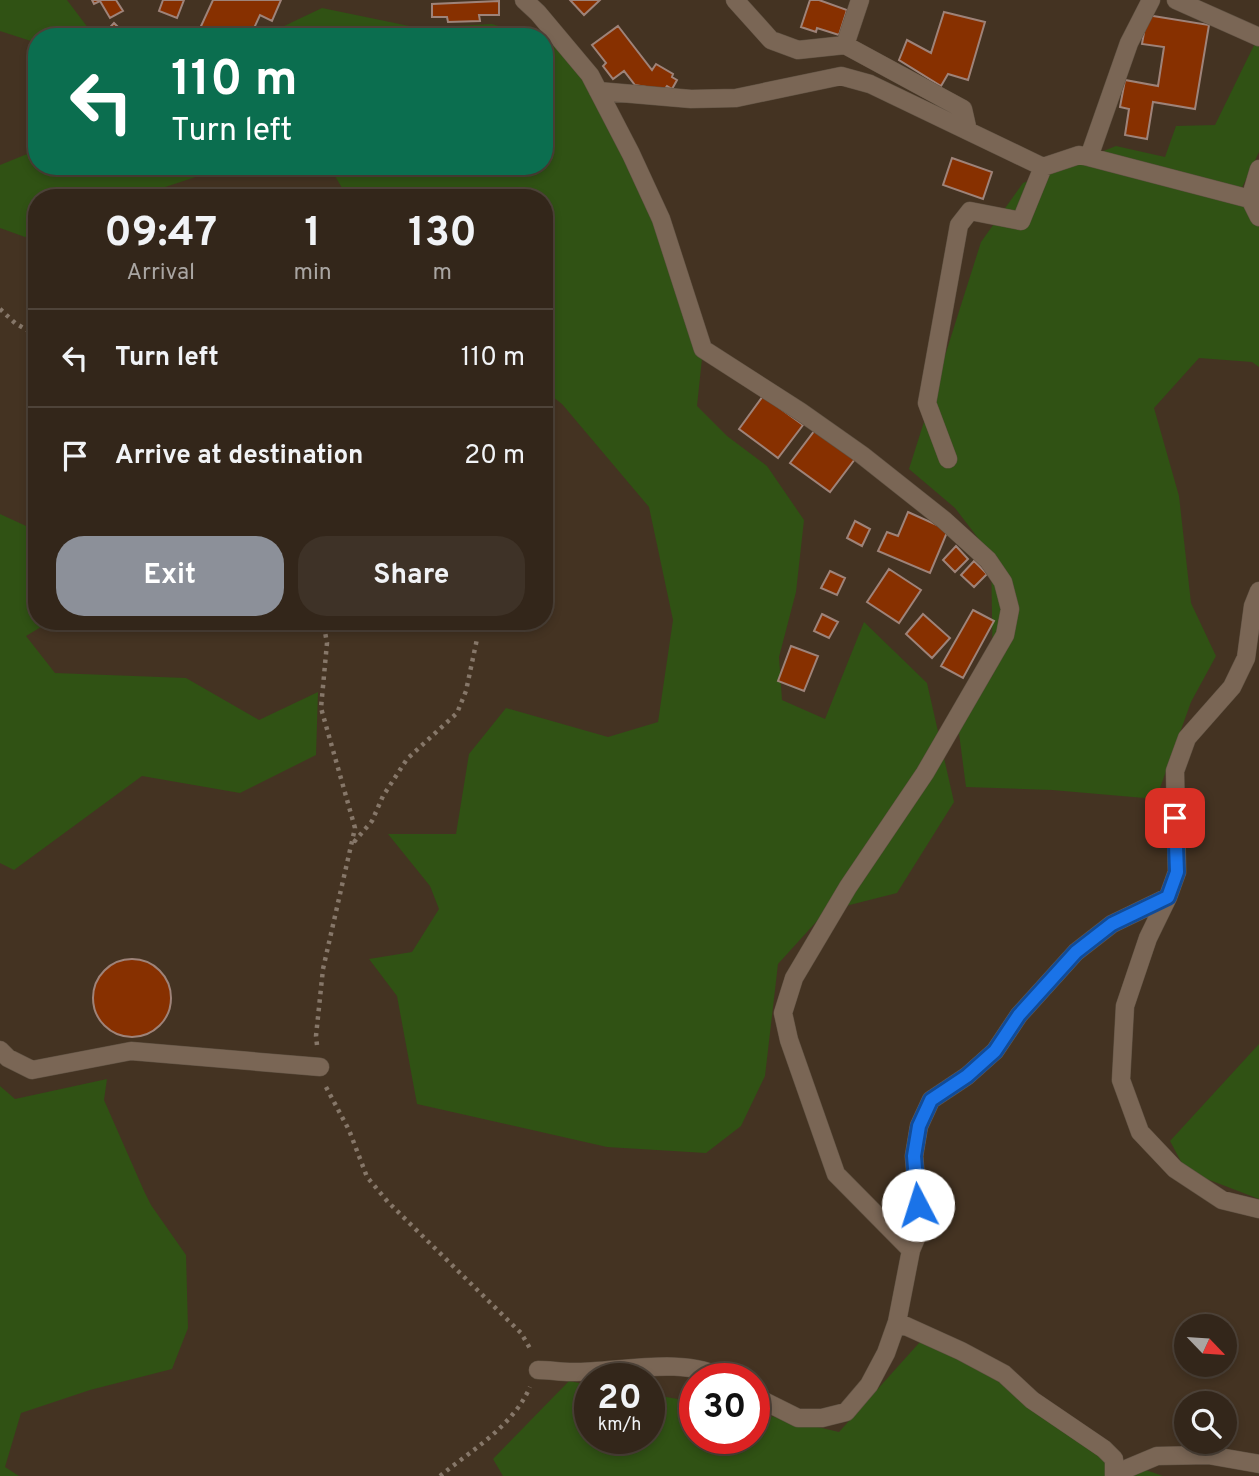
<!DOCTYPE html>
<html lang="en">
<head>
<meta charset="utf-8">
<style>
	:root { --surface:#33261a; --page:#3e3227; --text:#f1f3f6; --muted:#a9a5a2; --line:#4e4339; --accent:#8c9099 }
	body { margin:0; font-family:Overpass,sans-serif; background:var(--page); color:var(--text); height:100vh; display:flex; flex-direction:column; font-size:26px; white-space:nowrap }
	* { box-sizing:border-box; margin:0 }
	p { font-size:23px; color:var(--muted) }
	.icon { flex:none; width:38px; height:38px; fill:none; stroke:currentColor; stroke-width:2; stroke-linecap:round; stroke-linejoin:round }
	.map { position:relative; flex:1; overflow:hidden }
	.drawer { position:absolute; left:28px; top:189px; width:525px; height:441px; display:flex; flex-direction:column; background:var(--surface); border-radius:28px; box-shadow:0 4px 10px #0003,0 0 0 2px var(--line) }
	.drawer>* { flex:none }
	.top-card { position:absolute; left:28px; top:28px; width:525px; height:147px; border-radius:28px; box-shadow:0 4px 10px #0003,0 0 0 2px var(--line); background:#0b6e4f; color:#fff; overflow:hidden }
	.needle { width:46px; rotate:115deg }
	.buttons { position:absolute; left:1174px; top:1314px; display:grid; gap:14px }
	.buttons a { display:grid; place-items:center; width:63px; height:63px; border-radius:50%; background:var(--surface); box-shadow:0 4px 10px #0003,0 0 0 2px var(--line); font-size:35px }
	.speed { position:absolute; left:574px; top:1363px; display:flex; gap:14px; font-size:35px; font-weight:700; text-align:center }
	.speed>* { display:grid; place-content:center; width:91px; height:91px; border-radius:50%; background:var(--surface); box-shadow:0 4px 10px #0003,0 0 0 2px var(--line); line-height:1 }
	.speed small { font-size:18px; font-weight:400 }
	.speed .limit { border:10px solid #d22; background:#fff; color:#111 }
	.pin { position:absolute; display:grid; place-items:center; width:60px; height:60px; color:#fff; margin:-30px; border-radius:14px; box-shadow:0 4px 10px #0006 }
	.me { position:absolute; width:77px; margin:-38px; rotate:355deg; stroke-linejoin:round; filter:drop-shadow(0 0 5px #0008) }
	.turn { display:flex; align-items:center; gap:24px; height:147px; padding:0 28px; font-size:32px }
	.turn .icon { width:91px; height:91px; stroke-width:2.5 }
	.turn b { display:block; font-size:49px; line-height:60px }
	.eta { display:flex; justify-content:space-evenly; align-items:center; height:119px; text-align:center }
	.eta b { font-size:42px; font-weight:700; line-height:49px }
	.action { display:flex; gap:14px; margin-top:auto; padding:14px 28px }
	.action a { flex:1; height:80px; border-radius:28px; background:var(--accent); color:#fff; font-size:28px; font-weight:700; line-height:80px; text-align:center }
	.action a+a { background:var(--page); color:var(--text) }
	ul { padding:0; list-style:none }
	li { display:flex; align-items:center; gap:21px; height:98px; padding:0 28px; border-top:2px solid var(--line) }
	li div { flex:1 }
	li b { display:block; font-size:26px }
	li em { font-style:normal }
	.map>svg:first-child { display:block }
</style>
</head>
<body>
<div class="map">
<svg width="1259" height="1476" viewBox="0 0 1259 1476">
	<rect width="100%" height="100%" fill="#432"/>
	<!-- green -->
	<path fill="#305214" d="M0,0H67L95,37H37V43L0,31Z
		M322,8L419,28L492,24L535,37H261Z
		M1259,35V152L1238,196L1259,197V367L1252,362L1199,358L1154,408L1179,496L1191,603L1216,656L1191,702L1156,799L1052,790L966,787L957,718L993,675L991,555L955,508L909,469L981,242L1023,183L1116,146L1165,157L1176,126L1215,125Z
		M544,39L565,45L622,136L703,349L697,406L727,436L767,466L804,520L796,592L779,657L782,700L825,719L864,622L927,683L954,802L897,893L826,911L778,964L765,1076L741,1126L706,1153L607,1147L417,1104L397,996L369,959L412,952L439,909L430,886L388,834H456L469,754L506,708L608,737L658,722L673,620L649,507L562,404L544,390V198H348L329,166H544Z
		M37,150V166H229L132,198H37V234L25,237L0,228V165Z
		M0,514L37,531V621H51L26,636L55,673L186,678L259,720L318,692L316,755L240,793L142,776L14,870L0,863Z
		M1259,1044V1199L1186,1171L1170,1141Z
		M107,1079L104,1100L144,1191L151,1205L186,1255L188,1328L172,1369L90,1390L21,1413L5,1467L19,1476H0V1086L15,1099Z
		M928,1333L1114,1459L1163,1476H503L493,1459L569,1381L590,1385V1438H649V1394L695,1402V1438H754V1412L839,1432Z"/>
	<!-- building -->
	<path fill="#873000" stroke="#9e8379" stroke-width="2" d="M92,0H116L123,11L110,18L100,1L94,4Z
		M163,0H184L177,18L159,11Z
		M213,0H281L272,21L260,15L250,37H196Z
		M570,0H600L584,15Z
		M810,0H819L847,10L839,35L817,28L816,32L801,27Z
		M499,1V15H479L480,21L448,22L447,17H432V4Z
		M944,12L985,22L968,80L948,74L941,86L899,60L907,40L931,53Z
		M1147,15L1209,25L1195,109L1153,102L1147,139L1125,135L1129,109L1120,107L1125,80L1158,86L1164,47L1142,44Z
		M114,23L126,35L130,31L136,37H101Z
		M618,26L652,70L656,64L673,74L672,77L677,80L672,89L667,86L664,90L635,85L624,71L613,79L603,66L606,63L592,45Z
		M952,158L992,172L983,199L943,185Z
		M763,396L803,425L778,458L739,429Z
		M815,430L855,459L830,492L790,463Z
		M908,512L948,530L930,573L878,551L887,532L898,536Z
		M855,521L870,529L862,546L847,538Z
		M956,546L968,559L955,572L943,560Z
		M974,561L987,574L974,587L961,575Z
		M889,569L921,590L899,623L867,602Z
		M830,571L845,578L837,595L821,588Z
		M973,610L994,621L963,678L941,666Z
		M822,614L838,622L829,638L814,631Z
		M923,614L950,638L932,658L906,634Z
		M791,646L818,656L804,691L778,681Z
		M93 998a39 39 0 1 1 78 0a39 39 0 1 1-78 0Z"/>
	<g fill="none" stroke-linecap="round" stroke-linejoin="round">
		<!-- minor casing -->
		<g stroke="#605243" stroke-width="19">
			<path id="minor" d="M524,0L538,13L590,75L631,154L661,219L703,349L801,412L862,455L944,520L988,560L1003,582L1010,609L1005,635L925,773L848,887L794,978L783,1013L789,1040L836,1174L911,1250
				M735,0L771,40L798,50L845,45L963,109L968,131
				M1176,0L1259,37
				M845,45L860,0
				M598,91L691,99L736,98L841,76L870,84L1043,167L1079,155L1089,157L1250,199L1259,217
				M1089,157L1129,43L1151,0
				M1250,199L1259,169
				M948,459L927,403L959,225L970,211L1021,221L1043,167
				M1168,897L1148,938L1125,1006L1121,1080L1140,1132L1175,1169L1222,1200L1259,1209
				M0,1050L8,1058L32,1070L131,1051L320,1067
				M897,1322L961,1351L1004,1374L1032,1400L1104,1449L1114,1459V1476
				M538,1370C549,1370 560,1372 570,1372C617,1373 683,1355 725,1379
				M754,1396L798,1418H822L846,1412L869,1385L886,1353L897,1322L911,1250L920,1229L914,1156L919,1126L931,1100L967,1076L995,1051L1019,1015L1076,952L1112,924L1168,897L1177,872L1175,771L1187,738L1232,687L1246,658L1253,606L1259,591
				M1114,1474L1157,1456L1208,1455L1259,1464"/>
		</g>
		<!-- path -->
		<path stroke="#867769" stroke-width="4.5" stroke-dasharray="3.5 5" stroke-linecap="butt" d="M0,309L15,323L37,336
			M354,842L372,821L383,796L407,759L457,713L466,691L477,639
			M317,1045L316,1036L323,969L355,828L321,708L327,643L323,621
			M326,1087L349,1130L367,1177L388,1202L521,1333L531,1350
			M440,1476C472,1450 513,1426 530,1387"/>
		<!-- minor -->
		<use href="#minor" stroke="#7a6655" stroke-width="18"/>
	</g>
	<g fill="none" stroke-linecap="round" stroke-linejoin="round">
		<!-- route casing -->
		<g stroke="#114b97" stroke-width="18">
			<path id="route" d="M918,1205L914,1156L919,1126L931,1100L967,1076L995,1051L1019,1015L1076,952L1112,924L1168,897L1177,872L1175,818"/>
		</g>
		<!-- route -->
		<use href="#route" stroke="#1a73e8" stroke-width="12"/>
	</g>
</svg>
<div class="buttons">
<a><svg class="needle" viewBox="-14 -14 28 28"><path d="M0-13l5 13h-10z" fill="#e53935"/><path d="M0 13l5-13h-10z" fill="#a9a5a2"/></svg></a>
<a><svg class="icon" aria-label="search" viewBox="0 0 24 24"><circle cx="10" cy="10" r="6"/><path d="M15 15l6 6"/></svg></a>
</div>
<div class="speed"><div>20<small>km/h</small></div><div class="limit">30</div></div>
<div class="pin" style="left:1175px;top:818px;background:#d93025"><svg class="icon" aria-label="arrive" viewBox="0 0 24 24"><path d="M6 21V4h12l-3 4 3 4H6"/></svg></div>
<svg class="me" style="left:918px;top:1205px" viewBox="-20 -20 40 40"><circle r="19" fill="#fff"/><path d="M0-13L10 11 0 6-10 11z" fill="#1a73e8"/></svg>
<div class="top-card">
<div class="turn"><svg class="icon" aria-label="left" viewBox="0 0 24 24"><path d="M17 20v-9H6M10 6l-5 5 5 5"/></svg><div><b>110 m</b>Turn left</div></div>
</div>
<section class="drawer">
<div class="eta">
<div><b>09:47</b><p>Arrival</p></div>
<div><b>1</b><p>min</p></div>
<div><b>130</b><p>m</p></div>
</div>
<ul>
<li><svg class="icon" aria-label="left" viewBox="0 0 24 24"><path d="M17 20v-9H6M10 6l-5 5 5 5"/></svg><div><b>Turn left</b></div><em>110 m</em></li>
<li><svg class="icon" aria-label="arrive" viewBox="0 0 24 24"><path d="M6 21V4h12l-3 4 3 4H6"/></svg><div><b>Arrive at destination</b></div><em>20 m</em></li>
</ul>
<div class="action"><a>Exit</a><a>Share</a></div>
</section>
</div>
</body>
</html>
